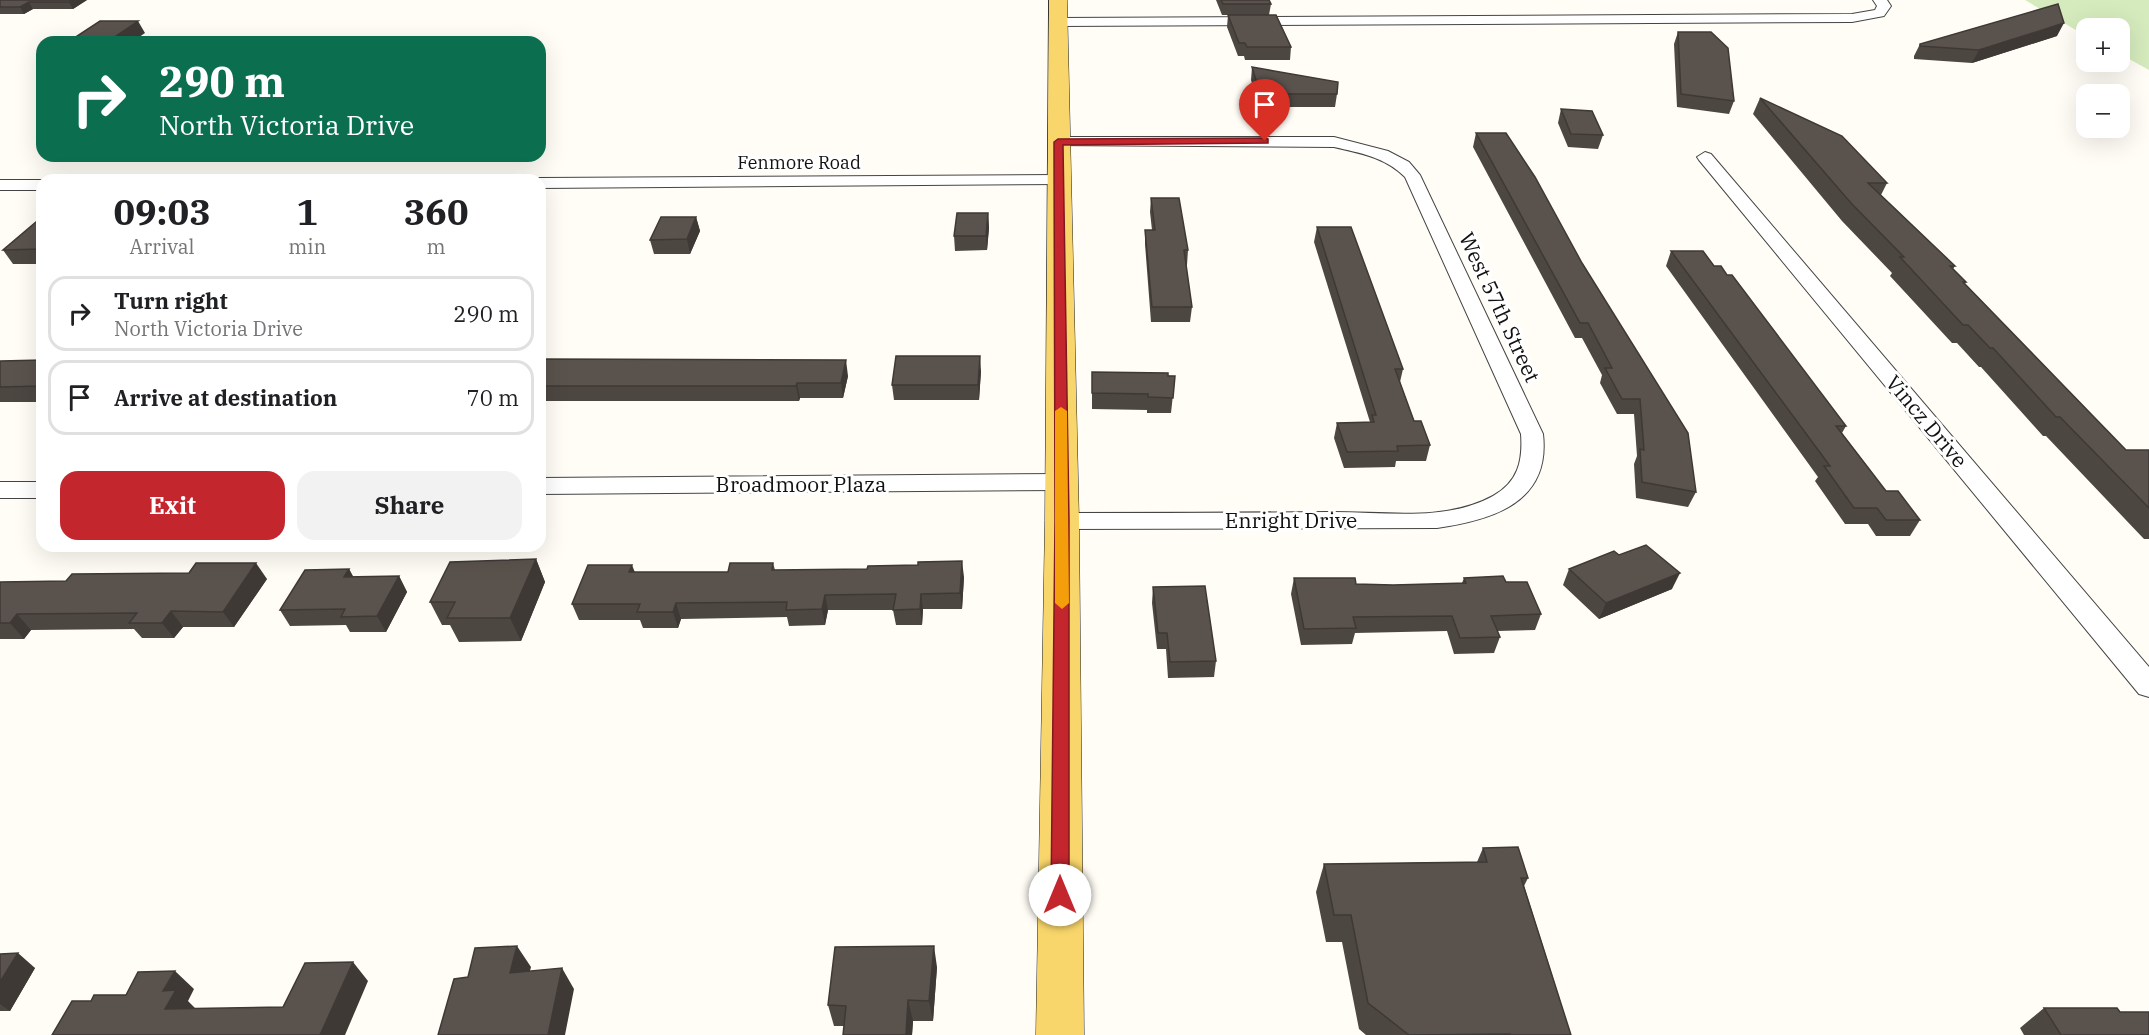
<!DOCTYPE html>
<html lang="en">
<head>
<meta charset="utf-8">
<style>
	:root { --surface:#fff; --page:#f2f2f2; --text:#202124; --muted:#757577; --line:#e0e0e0; --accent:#c4262e }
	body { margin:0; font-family:"IBM Plex Serif",serif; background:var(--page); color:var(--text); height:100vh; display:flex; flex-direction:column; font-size:22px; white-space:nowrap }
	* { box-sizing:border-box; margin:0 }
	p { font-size:20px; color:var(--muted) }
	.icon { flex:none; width:33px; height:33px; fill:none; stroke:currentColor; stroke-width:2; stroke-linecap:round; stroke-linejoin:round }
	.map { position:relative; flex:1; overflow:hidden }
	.sheet { position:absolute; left:36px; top:174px; width:510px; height:378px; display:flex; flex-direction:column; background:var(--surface); border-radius:18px; box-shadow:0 6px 24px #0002 }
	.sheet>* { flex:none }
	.guide { position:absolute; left:36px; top:36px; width:510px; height:126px; border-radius:18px; box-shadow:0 6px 24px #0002; background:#0b6e4f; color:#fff; overflow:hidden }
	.controls { position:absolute; left:2076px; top:18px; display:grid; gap:12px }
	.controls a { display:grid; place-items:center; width:54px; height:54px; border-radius:12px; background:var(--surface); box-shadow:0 6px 24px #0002; font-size:30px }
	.pin { position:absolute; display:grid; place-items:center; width:51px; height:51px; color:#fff; margin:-62px -26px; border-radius:50% 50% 50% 0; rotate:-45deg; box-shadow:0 0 6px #0007 }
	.pin .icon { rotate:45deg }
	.me { position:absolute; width:66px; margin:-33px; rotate:0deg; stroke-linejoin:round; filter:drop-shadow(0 0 4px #0008) }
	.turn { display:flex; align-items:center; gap:21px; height:126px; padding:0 24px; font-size:27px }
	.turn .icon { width:78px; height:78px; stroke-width:2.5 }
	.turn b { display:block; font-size:42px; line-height:51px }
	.eta { display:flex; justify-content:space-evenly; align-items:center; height:102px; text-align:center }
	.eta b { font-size:36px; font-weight:700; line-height:42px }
	.action { display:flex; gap:12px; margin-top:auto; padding:12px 24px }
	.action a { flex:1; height:69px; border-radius:18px; background:var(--accent); color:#fff; font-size:24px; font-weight:700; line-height:69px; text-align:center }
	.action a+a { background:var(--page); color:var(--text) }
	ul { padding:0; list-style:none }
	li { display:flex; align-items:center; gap:18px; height:75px; margin:0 12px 9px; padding:0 12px; border:3px solid var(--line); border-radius:18px }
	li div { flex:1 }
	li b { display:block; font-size:22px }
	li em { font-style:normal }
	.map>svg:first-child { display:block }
</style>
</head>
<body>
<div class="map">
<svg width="2149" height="1035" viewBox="0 0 2149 1035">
	<rect width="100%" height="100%" fill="#fffdf5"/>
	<!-- green -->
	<path fill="#d5ebbd" d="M2025,0H2149V70L2120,54V28H2086V36Z"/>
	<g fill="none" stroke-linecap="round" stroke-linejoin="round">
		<!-- minor casing -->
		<g stroke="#444" stroke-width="2">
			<path id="minor" d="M1873,0H1887L1891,6L1884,16L1852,22L1058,26L1051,22L1058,18L1852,14L1875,10L1877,6Z
				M1058,137H1334L1388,151L1409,162L1420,175L1543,434C1551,503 1492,520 1437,528L1062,529L1053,527L1050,521L1053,515L1062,513C1150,513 1239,513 1327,512C1381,511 1444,523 1493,496C1518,482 1523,461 1521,434L1405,177C1385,157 1360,153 1334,147L1052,145L1050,142Z
				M1705,152L1711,154L2149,667V697L2139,694L1699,160L1697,157Z
				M1058,175L1066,180L1064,184L540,188V180H534L540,178Z
				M0,180H42V190H0Z
				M1062,474L1070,477L1074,482L1070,487L1062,490L540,494V478Z
				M0,482H42V498H0Z"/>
		</g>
		<!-- primary casing -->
		<g stroke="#222" stroke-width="1">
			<path id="primary" d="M1049,0H1067L1079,521L1084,1035H1036L1045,521Z"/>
		</g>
		<!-- minor -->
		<use href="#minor" fill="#fff" fill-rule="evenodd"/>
		<!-- primary -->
		<use href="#primary" fill="#f9d66b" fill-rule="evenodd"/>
	</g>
	<!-- wall -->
	<path fill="#4d4742" d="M0,0H87L73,9H33L24,14H0Z
		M1216,0H1269L1271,4L1269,15H1222Z
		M1228,15L1291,47L1290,60H1245L1244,56H1238L1227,27Z
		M1678,32L1734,101L1729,114L1677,107L1674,44Z
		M2057,36L1972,63L1914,59V56L1920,44Z
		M1252,67L1337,94L1335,107H1259L1251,80Z
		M1760,98L1887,183L1881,195L1955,266L1953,269L1966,282L1965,284L2126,450H2149V539H2144L2046,436H2043L1981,367H1979L1957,343H1952L1890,276L1892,273L1842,221L1753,114Z
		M1561,109L1603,135L1598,149L1568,147L1558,123Z
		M1476,133H1506L1696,492L1688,507L1636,498L1634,464L1637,456L1634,414H1617L1600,383L1602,375L1582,338H1575L1473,147Z
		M1151,198L1188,250L1187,265H1186L1192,307L1190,322H1151L1145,244V230H1152L1150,212Z
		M988,213L989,228L987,250L955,251L954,236Z
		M696,217L700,231L690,254H654L650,240Z
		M42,222V264H13L3,250Z
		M1317,227L1403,369L1400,382L1414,421L1430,445L1426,461H1396L1395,467L1344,468L1334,438L1337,423L1370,422L1314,242Z
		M1671,251L1714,266L1846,426L1842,433L1886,491L1920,520L1910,536H1876L1868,524H1845L1815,481L1818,477L1666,266Z
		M540,359L848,376L843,398H800L799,401H540Z
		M42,360V402H0V361Z
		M981,371L979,400H894L892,385Z
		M1092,372L1175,376L1171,413H1147V410L1092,409Z
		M1619,555L1672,589L1599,619L1563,585L1569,569Z
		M536,559L545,582L521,641L459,642L450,625H442L430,602Z
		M773,563L775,570L964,577L962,609H923L922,625H896L893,610H828L825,625L789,626L787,617L681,619L678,628H643L640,620H579L572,604L635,572H728Z
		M349,569L353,577L399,576L407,592L386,632H350L346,625L290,626L280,610Z
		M1294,578L1356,584L1393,585L1462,583L1464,578L1506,582L1541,614L1535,630L1497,631L1500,637L1494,653L1454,654L1447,631L1355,633L1352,644L1301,645L1291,594Z
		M267,579L234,627H183L174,638H142L134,629L31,630L24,639H0V582Z
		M1153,587L1216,661L1214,677L1168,678L1166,649H1157L1152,603Z
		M1483,848L1528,878L1524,886L1571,1035H1366L1359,1029L1342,942H1326L1316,892L1324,864L1477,862Z
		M0,954L35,968L10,1011H0Z
		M937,967L933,1021H913L912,1035H843L844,1026H834L828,1005Z
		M2044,1008L2149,1035H2024L2020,1028Z"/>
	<!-- shaded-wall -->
	<path fill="#3f3936" d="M72,0H87L73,9L69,2Z
		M29,2L33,9L24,14L20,7Z
		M138,21L145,33L132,42H107Z
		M2064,23L2057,36L1972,63L1979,50Z
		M988,213L989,228L987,250L986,236Z
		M696,217L700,231L690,254L687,239Z
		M980,356L981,371L979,400L978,385Z
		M846,360L848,376L843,398L841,383Z
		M797,383L800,398L799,401L796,386Z
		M536,559L545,582L521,641L510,618Z
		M962,561L964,577L962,609L960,593Z
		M256,563L267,579L234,627L223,612Z
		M632,565L638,580L629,572Z
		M349,569L358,585L344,577Z
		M1680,573L1672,589L1599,619L1606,603Z
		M399,576L407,592L386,632L377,616Z
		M921,594L923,609L922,625L920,609Z
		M825,595L828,610L825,625L822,609Z
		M676,603L681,619L678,628L673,612Z
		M171,611L183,627L174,638L162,623Z
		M17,614L31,630L24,639L10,623Z
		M517,946L531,967L524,994L510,973Z
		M934,946L937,967L933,1021L929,1001Z
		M18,953L35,968L10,1011L0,1004V982Z
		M353,962L368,981L345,1035H320Z
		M562,968L574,989L565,1035H548Z
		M175,971L194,989L188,1001L195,1008L185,1027L165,1009L163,991Z
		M908,1000L913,1021L912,1035H906Z"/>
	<!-- building -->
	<path fill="#5a524d" stroke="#3f3936" stroke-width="1.5" d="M0,0H72L69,2H29L20,7H0Z
		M1221,0H1269L1271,4H1223Z
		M2058,4L2064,23L1979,50L1920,46V44Z
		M1228,15H1276L1291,47H1247L1245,43H1239Z
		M100,21H138L107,42H68Z
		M1678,32H1711L1728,48L1734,101L1681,94Z
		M1252,67L1338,82L1337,94H1260Z
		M1760,98L1842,136L1887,183H1868L1955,266H1950L1966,282H1963L2126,450H2149V508L2060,417H2056L1993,348H1990L1968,325H1963L1900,257H1904L1851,203Z
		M1561,109L1592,111L1603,135L1571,134Z
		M1476,133H1506L1535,177L1582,263L1688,433L1696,492L1642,482L1640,449L1644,450L1640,399H1622L1605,368H1612L1588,323H1580Z
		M1151,198H1179L1188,250H1184L1192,307H1152L1145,230H1155Z
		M957,213H988L986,236H954Z
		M661,217H696L687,239L650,240Z
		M36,222H42V249L3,250Z
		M1317,227H1351L1403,369H1395L1414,421H1421L1430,445L1397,446L1398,451L1347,452L1337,423L1374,422L1372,415H1376Z
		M1671,251H1703L1714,266H1721L1727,275H1732L1846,426H1836L1886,491H1898L1920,520H1886L1877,508H1854L1824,466H1830Z
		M896,356H980L978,385H892Z
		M540,359L846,360L841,383H797L796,386H540Z
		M42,360V386L0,387V361Z
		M1092,372L1168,373V376H1175L1173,398L1148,397V394L1092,393Z
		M1646,545L1680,573L1606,603L1569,569L1614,551L1619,555Z
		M536,559L510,618H447L455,602H430L450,562Z
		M962,561L960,593L921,594L920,609L893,610L896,594L825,595L822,609L786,610L787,602L676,603L673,612H637L640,604H572L588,565H632L629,572H728L730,563H773L772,570L867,569L868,566L918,565V562Z
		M196,563H256L223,612L171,611L162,623H129L137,613L17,614L10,623H0V582L66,581L72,574L189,573Z
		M349,569L344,577L399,576L377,616L341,617L345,609L280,610L305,570Z
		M1503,576L1506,582H1527L1541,614L1491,616L1500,637L1460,638L1452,616L1353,617L1356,628L1304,629L1294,578H1355L1356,584L1393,585L1466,583L1464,578Z
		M1205,586L1216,661L1170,662L1167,633H1158L1153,587Z
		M1518,847L1528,878H1521L1571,1035H1510V1034L1409,1035L1368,1003L1351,915H1334L1324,864L1487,862L1483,848Z
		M517,946L510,973L562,968L548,1035H438L454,979L468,977L475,948Z
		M934,946L929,1001L908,1000L906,1035H843L846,1006L828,1005L835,947Z
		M18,953L0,982V954Z
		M353,962L320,1035H52L72,1001H91L94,995H126L138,972L175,971L163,991L176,990L165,1009L283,1007L305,963Z
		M2044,1008H2117L2120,1012H2149V1035H2061Z"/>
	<!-- route -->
	<path fill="#c4262e" stroke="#7f191e" stroke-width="1.5" d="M1265,138L1268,139V143L1063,145L1069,520V895L1067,901L1060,903L1054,901L1051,895L1055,520L1054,142L1058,139Z"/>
	<!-- slow -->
	<path fill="#f59e0b" d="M1061,407L1067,411L1069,603L1062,609L1055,603V411Z"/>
	<g text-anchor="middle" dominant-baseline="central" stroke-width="6" stroke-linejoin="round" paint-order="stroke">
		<!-- far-street labels -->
		<g font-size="18" fill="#111" stroke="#fff">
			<text x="799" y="162">Fenmore Road</text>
		</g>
		<!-- street labels -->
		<g font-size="21" fill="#111" stroke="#fff">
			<text transform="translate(1500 307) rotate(65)">West 57th Street</text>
			<text transform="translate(1927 421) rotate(50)">Vincz Drive</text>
			<text x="801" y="484">Broadmoor Plaza</text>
			<text x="1291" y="520">Enright Drive</text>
		</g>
	</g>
</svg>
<div class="controls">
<a>+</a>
<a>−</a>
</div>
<div class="pin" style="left:1265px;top:141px;background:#d93025"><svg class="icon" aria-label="arrive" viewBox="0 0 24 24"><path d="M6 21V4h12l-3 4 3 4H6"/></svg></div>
<svg class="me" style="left:1060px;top:895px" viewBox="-20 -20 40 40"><circle r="19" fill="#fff"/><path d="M0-13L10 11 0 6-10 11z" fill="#c4262e"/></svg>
<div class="guide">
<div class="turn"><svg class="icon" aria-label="right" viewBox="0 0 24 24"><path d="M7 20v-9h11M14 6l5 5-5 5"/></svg><div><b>290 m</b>North Victoria Drive</div></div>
</div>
<section class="sheet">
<div class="eta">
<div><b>09:03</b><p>Arrival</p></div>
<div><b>1</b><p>min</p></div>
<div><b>360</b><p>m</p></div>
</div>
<ul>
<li><svg class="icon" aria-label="right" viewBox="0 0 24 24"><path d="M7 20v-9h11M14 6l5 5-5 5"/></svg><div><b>Turn right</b><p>North Victoria Drive</p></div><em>290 m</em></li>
<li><svg class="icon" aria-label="arrive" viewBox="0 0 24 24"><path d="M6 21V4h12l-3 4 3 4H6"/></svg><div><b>Arrive at destination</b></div><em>70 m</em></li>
</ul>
<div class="action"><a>Exit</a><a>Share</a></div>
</section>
</div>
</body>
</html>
